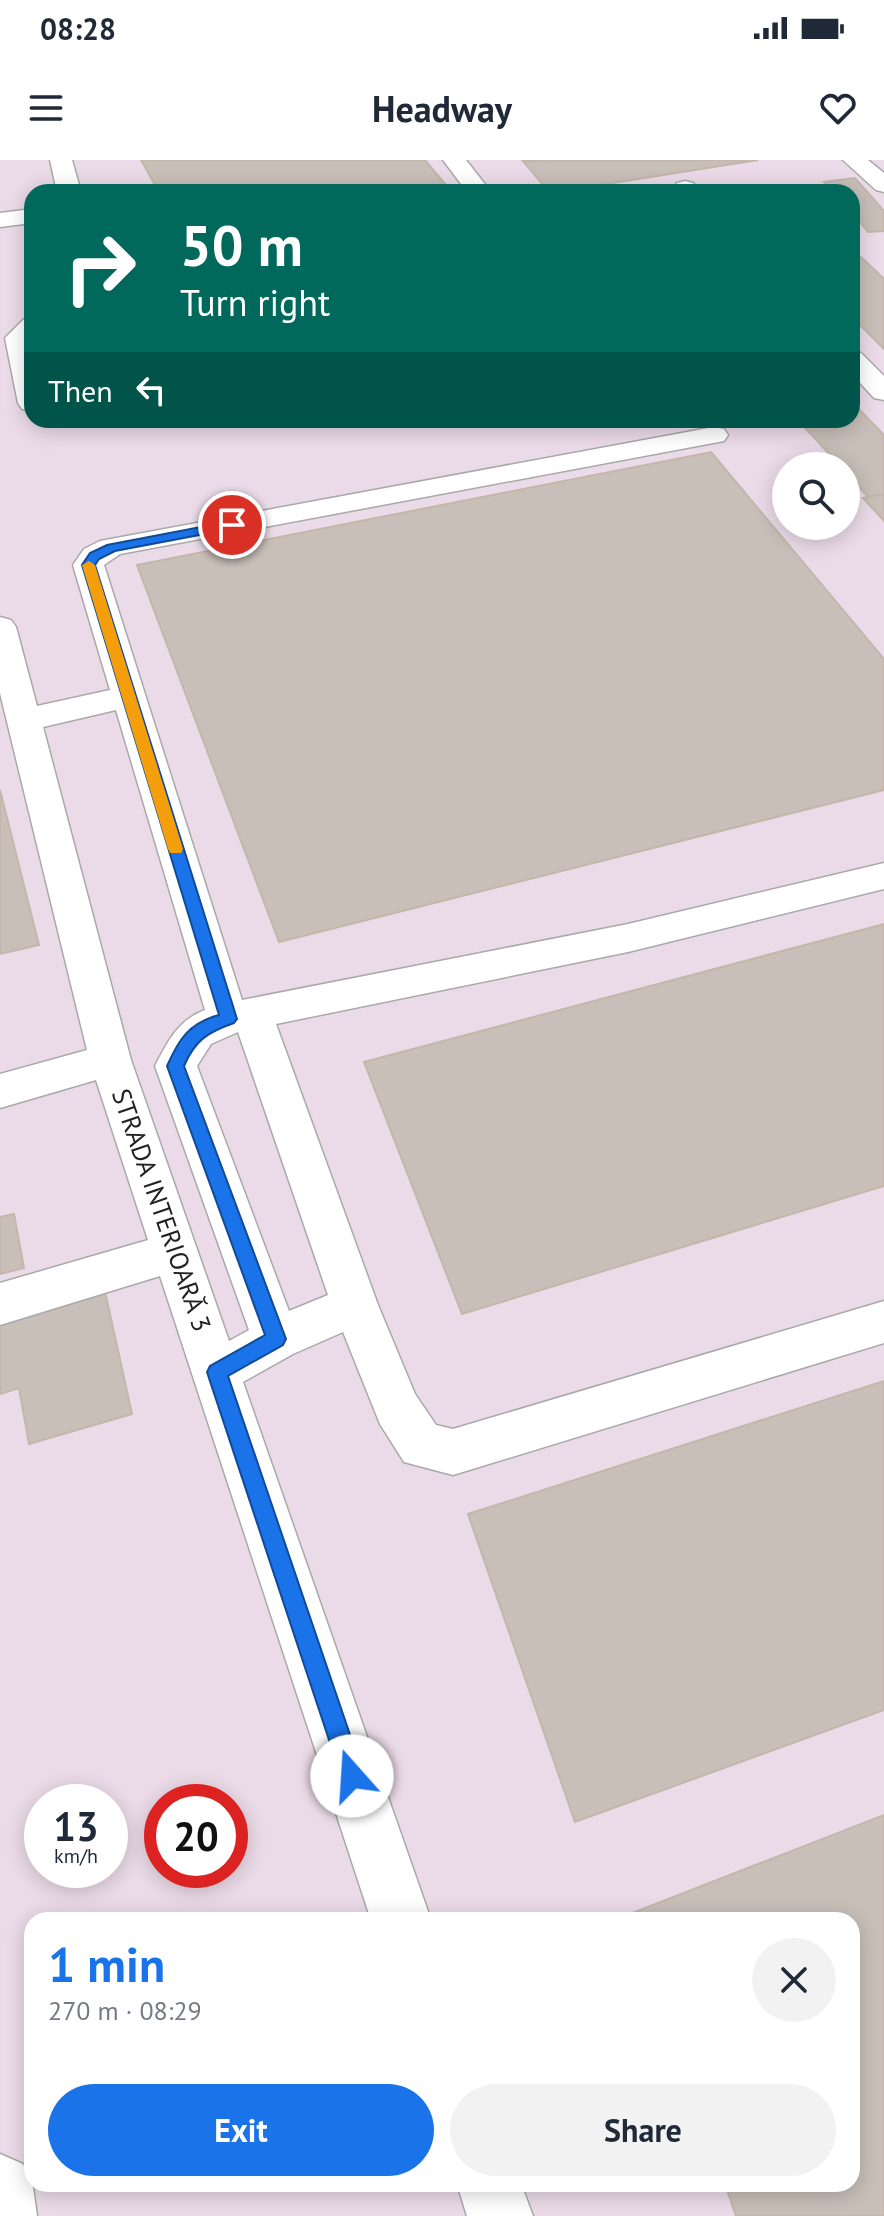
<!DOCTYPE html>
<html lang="en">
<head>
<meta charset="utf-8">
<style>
	:root { --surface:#fff; --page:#f2f2f3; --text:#1f2937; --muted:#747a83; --accent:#1a73e8 }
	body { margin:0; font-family:"PT Sans",sans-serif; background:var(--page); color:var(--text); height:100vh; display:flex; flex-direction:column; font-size:30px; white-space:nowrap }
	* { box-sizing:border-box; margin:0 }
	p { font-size:26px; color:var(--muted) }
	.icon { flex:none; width:44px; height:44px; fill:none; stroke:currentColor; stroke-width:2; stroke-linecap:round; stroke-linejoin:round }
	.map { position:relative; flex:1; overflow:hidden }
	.drawer { position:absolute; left:24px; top:1752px; width:836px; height:280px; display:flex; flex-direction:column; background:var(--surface); border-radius:24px; box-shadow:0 4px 20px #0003 }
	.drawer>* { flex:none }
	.hud { position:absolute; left:24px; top:24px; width:836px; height:244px; border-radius:24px; box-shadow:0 4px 20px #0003; background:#00695c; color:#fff; overflow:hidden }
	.controls { position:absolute; left:772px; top:292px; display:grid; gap:16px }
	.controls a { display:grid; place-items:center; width:88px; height:88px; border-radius:50%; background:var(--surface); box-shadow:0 4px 20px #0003; font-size:40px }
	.speed { position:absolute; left:24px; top:1624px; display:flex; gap:16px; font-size:40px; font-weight:700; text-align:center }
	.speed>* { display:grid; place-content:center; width:104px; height:104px; border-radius:50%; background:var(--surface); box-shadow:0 4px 20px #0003; line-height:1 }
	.speed small { font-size:20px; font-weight:400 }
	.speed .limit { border:12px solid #d22; background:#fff; color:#111 }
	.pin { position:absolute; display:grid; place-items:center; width:68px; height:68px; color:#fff; margin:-34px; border:4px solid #fff; border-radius:50%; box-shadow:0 2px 8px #0007 }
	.me { position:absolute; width:88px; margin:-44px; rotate:341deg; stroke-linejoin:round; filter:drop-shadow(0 0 6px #0008) }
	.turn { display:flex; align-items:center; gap:28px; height:168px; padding:0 24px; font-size:36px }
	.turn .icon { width:104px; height:104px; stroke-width:2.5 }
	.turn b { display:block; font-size:56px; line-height:68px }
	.then { display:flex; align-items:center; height:76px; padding:0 24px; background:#0003; gap:16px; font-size:30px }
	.round { display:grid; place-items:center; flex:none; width:84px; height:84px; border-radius:42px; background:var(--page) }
	.headline { display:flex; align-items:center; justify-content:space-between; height:136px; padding:0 24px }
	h1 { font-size:48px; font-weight:800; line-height:60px; color:var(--accent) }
	.cta { display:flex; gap:16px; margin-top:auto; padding:16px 24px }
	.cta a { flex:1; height:92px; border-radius:48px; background:var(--accent); color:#fff; font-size:32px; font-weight:800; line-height:92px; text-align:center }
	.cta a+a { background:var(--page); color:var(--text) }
	.status { display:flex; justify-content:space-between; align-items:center; height:56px; padding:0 40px; background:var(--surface); direction:ltr }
	.status svg { height:22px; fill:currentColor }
	header { display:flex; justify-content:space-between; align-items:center; height:104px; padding:0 24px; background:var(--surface); font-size:36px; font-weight:800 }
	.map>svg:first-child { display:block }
</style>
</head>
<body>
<div class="status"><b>08:28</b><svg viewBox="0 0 49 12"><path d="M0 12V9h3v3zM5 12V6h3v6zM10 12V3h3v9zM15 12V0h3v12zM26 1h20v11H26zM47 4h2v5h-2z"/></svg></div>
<header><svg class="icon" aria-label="menu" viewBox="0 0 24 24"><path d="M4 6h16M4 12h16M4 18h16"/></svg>Headway<svg class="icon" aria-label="heart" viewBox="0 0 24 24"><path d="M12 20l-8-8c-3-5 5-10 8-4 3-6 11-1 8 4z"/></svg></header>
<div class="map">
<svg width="884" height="2056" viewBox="0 0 884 2056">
	<rect width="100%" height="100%" fill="#f2efe9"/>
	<!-- industrial -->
	<path fill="#ebdbe8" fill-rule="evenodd" d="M0,0H884V2056H0ZM32,32H852V260H32ZM786,306H846V366H786ZM42,1642H110V1710H42ZM162,1642H230V1710H162ZM32,1760H852V2024H32Z"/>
	<!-- building -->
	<path fill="#c7bfb8" stroke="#c4b6ab" stroke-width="2" d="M141,0H425L452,32H159Z
		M758,0L556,32H549L523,1Z
		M855,18L884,51V71L868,72L852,53V32H833L824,22Z
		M861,97L884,119V189L852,157V99Z
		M852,242L884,275V334L868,337L846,313V306H840L798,260H852Z
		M711,292L884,499V630L279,782L137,405Z
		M884,334V361L863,338Z
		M0,630L39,785L0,794Z
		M884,764V1026L462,1154L364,902Z
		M14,1054L24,1108L0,1114V1057Z
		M104,1127L132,1254L29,1284L19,1228L0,1234V1156Z
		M884,1221V1550L575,1662L468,1354Z
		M884,1655V2056H736L725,2024H852V1760H629L627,1755Z"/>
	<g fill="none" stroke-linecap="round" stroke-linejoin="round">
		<!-- minor casing -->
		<g stroke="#a9a9a9" stroke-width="3">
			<path id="minor" d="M50,0H72L81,32H57Z
				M443,0H466L491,32H467Z
				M843,0H868L884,13V32L876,30Z
				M685,21L693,23L701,32H676L674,28L677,23Z
				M32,49V63L0,67V53Z
				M32,157V251L22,249L18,243L5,178L23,160Z
				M852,191L861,193L884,216V240L874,238L852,214Z
				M714,267L724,269L728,275L724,281L120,394L104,405L242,840L628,764L884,703V729L628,792L276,864L378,1145L415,1234L436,1265L453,1269L884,1141V1183L453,1315L404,1302L380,1264L343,1172L293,1194L243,1222L431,1760H371L160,1116L0,1165V1123L148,1080L96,920L0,948V914L87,890L0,533V457L11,460L16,467L37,546L110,530L73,405L84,389L100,381ZM116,550L205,850C178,860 168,881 155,906L249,1170L229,1181L131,900L43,567ZM238,872L328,1135L289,1151L197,906L211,884Z
				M0,1994L23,2004L33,2027L37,2056H0Z
				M457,2024H521L533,2056H467Z"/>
		</g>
		<!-- minor -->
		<use href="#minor" fill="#fff" fill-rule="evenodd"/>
	</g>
	<!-- route -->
	<path fill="#1a73e8" stroke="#114b97" stroke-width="2" d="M232,361L238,365L236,368L115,391L99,399L95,405L237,859L234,863C208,872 195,880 184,906L286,1179L283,1185L228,1216L364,1616L360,1624L352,1627L344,1624L341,1616L207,1212L210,1206L265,1175L167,906C179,879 189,863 219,855L82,405L90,393L107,385Z"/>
	<!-- slow -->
	<path fill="#f59e0b" d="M89,401L95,405L183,689L181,693H170L168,689L82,405Z"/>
	<g text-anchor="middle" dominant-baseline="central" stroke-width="7" stroke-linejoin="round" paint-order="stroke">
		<!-- street labels -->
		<g font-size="26" fill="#222" stroke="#fff">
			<text transform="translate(162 1050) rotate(71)">STRADA INTERIOARĂ 3</text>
		</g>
	</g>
</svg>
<div class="controls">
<a><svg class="icon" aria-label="search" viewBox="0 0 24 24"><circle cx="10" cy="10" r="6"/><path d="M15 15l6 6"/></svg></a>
</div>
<div class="speed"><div>13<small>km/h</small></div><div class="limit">20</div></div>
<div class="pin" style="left:232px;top:365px;background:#d93025"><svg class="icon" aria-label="arrive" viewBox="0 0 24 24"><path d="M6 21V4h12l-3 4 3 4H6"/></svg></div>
<svg class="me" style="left:352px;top:1616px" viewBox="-20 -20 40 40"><circle r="19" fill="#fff"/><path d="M0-13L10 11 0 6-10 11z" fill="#1a73e8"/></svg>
<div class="hud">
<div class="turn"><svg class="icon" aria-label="right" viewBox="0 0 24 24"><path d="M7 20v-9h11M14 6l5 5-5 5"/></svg><div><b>50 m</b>Turn right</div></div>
<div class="then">Then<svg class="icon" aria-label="left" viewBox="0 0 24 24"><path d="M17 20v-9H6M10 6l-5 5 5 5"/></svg></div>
</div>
<section class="drawer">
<div class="headline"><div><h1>1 min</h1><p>270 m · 08:29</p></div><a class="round"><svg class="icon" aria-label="close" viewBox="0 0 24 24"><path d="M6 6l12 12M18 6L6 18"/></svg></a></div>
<div class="cta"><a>Exit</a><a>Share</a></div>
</section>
</div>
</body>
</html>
